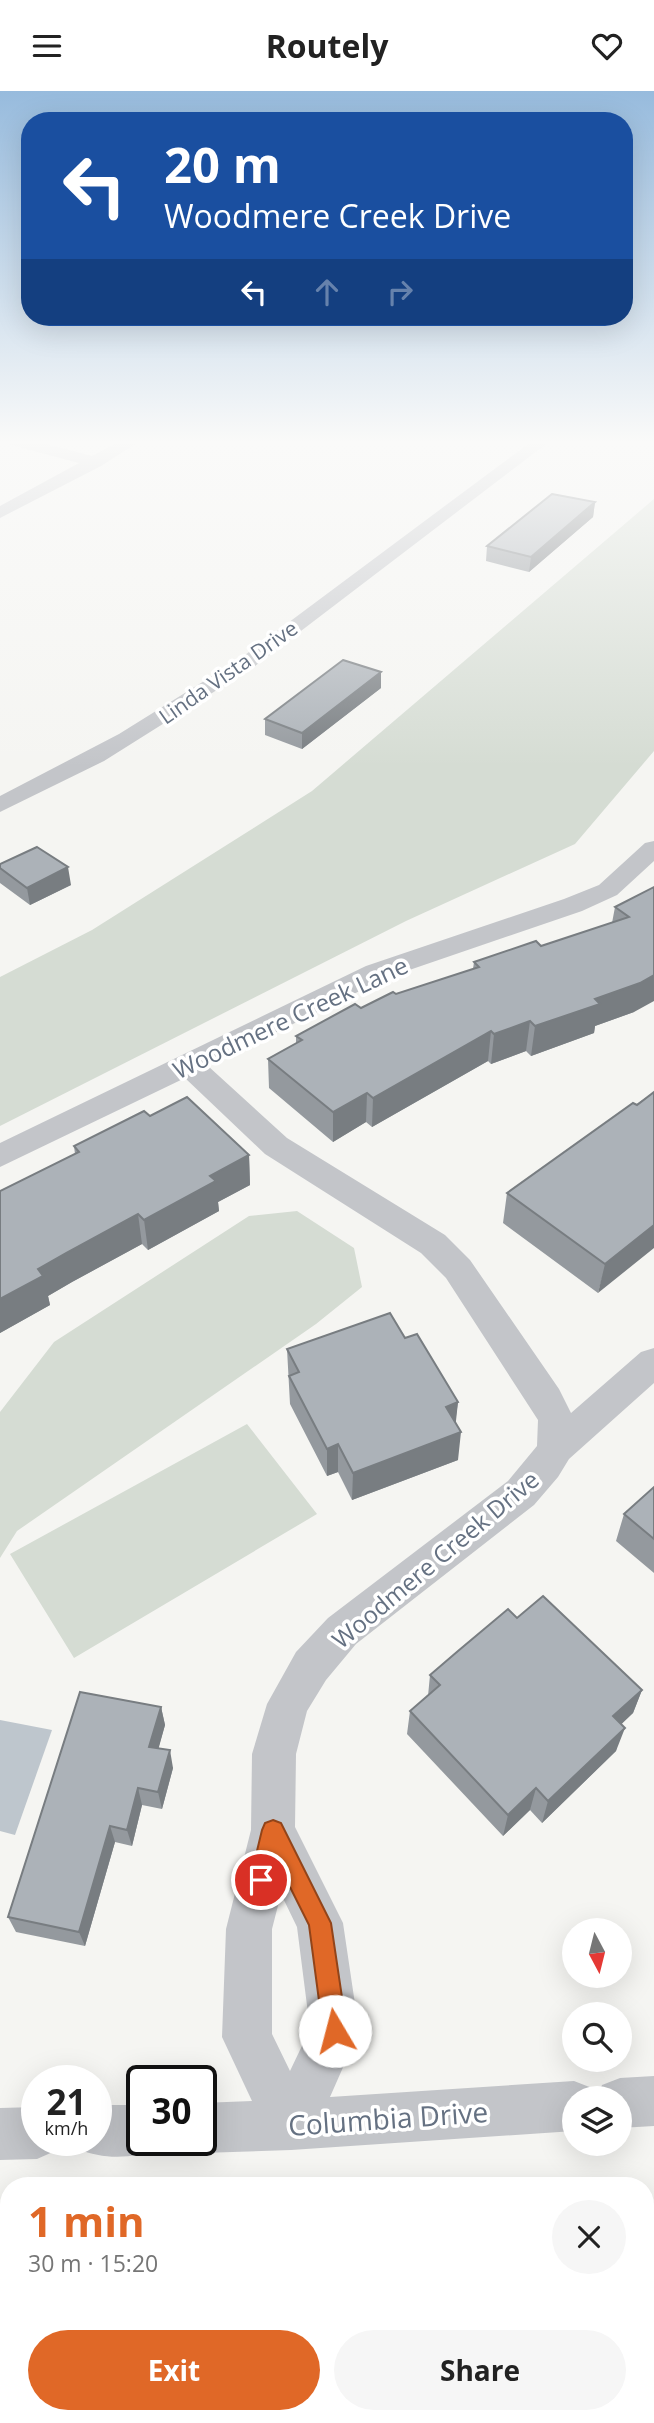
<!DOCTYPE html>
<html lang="en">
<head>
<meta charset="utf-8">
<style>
	:root { --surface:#fff; --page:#f6f6f6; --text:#222; --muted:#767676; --accent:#e06827 }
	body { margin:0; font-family:"Open Sans",sans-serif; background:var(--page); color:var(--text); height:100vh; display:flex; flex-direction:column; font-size:26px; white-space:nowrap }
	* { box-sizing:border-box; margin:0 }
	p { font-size:23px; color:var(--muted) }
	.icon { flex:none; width:38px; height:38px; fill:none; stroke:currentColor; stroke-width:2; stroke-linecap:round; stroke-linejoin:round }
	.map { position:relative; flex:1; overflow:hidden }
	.details { position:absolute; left:0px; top:2086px; width:654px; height:247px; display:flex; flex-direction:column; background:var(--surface); border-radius:28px 28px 0 0; box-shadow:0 7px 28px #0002 }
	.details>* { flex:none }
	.guide { position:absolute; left:21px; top:21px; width:612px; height:214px; border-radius:28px; box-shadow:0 7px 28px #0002; background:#1a4fa0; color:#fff; overflow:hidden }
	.needle { width:46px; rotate:173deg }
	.tools { position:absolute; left:562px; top:1827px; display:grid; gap:14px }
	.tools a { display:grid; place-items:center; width:70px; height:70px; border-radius:50%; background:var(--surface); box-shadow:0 7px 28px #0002; font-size:35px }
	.speed { position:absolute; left:21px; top:1974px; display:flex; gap:14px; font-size:35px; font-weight:700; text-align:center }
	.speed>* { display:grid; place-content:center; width:91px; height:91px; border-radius:50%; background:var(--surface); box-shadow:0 7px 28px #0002; line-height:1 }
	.speed small { font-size:18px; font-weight:400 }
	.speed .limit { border:4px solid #111; border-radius:10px; background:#fff; color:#111 }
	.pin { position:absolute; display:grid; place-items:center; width:60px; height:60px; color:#fff; margin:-30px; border:4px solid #fff; border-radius:50%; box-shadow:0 2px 7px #0007 }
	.me { position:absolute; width:77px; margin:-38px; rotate:352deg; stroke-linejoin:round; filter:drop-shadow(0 0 5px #0008) }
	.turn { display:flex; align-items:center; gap:24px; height:147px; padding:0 28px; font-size:32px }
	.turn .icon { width:91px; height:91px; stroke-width:2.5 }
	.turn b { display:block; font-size:49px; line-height:60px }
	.lanes { display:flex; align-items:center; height:66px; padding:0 28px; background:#0003; justify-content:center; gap:35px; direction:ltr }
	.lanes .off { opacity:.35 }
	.round { display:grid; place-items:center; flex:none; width:74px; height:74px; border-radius:37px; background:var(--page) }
	.head { display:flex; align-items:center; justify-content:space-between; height:119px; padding:0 28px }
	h1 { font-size:42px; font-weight:700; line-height:52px; color:var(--accent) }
	.primary-button { display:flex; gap:14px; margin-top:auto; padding:14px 28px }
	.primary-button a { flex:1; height:80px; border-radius:42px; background:var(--accent); color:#fff; font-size:28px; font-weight:700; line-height:80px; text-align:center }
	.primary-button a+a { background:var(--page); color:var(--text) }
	header { display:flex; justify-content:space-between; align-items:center; height:91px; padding:0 28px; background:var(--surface); font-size:32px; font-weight:700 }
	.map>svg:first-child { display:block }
</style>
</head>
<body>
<header><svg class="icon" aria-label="menu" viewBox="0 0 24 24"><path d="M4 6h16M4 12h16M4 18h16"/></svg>Routely<svg class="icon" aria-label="heart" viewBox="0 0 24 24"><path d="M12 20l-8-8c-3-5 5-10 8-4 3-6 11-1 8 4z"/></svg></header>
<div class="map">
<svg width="654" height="2332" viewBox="0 0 654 2332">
	<rect width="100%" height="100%" fill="#f5f5f2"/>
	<!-- green -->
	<path fill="#d5dcd3" d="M654,408V660L575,753L406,830L0,1035V886L92,839L312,700Z
		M297,1120L354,1157L362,1196L316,1233L17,1440L0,1467V1321L54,1251L249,1125Z
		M247,1333L317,1423L74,1567L10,1463Z"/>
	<!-- water -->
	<path fill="#bec6cd" d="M0,1629L52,1639L15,1744L0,1740Z"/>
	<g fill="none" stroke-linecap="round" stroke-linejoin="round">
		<!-- street -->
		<path fill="#c3c5c9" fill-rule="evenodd" d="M9,350H35L92,365L120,350H140L101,375L0,427V415L79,372L11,354Z
			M532,350H550L255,575L104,670L0,721V705L119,643L241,567Z
			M654,750V770L617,804L582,820L386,887L208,975L287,1047L445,1144L470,1169L559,1298L571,1322L641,1261L654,1257V1292L569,1368L558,1386L534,1414L356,1553L326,1589L307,1620L296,1663L295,1736L343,1832L359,1940L330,2006L574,1990L592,1997L596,2007H574V2040L291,2059L201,2062L183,2055L181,2049H201V2012L252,2010L222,1946L226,1838L251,1739L252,1663L267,1613L296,1561L328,1527L508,1390L537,1355L538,1329L446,1187L421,1162L265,1063L185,987L0,1076V1052L366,875L564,808L599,794L645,752ZM281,1803L297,1836L310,1938L290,1980L272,1943V1838Z
			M654,1985V2035L620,2037V2007H597L602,1994L620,1987Z
			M96,2014H142V2049H163L160,2057C134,2068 104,2069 78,2058L74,2049H96Z
			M37,2016V2049H60L55,2060L37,2068L0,2069V2017Z
			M654,2113V2167L646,2168V2115Z
			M0,2181H9V2235H0Z"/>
	</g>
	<!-- wall -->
	<path fill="#94999e" d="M595,411L593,426L529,481L486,470L487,455Z
		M381,597L302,658L265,644V628Z
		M0,773L71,794L30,814L0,792Z
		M654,796L634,921L595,935L594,942L531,965L526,960L491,973L488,970L372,1036L366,1031L333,1051L269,997L268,968L296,953V945L396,903L473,878L474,871L541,855L612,832L615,816Z
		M654,1001L598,1202L503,1132L507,1102Z
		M150,1025L249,1064L250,1094L218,1111L219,1120L148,1159L142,1153L72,1191L48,1205L50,1214L0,1242V1100L75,1063L74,1055Z
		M405,1247L458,1311L455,1332L458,1369L352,1409L338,1381L327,1385L290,1313L287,1258Z
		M654,1396V1482L616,1450L624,1423Z
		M517,1527L642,1599L633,1622L621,1633L616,1660L542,1732L530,1719L503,1745L407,1643L410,1620L428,1605L430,1584Z
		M161,1616L165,1634L158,1658L173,1677L162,1718L142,1714L132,1755L115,1751L85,1855L16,1841L8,1826Z"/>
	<!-- shaded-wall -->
	<path fill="#787d81" d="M595,411L593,426L529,481L531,466Z
		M381,581V597L302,658V642Z
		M68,776L71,794L30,814L27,797Z
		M654,884V910L634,921L595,935L594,942L531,965L535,935L595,908Z
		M530,930L526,960L491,973L494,943Z
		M491,940L488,970L372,1036L373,1007Z
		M367,1002L366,1031L333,1051V1021Z
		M249,1064L250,1094L218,1111L219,1120L148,1159L144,1129L210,1085Z
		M138,1123L142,1153L72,1191L48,1205L50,1214L0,1242V1208L38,1178L66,1162Z
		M654,1134V1157L598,1202L605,1173Z
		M458,1311L455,1339L446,1316Z
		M461,1341L458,1369L352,1409L353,1382Z
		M338,1353V1381L327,1385V1358Z
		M642,1599L633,1622L605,1649L613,1625Z
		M161,1616L165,1634L154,1674L149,1656Z
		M625,1637L616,1660L542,1732L548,1710Z
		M170,1659L173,1677L162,1718L158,1701Z
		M138,1697L142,1714L132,1755L127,1739Z
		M536,1697L530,1719L503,1745L508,1724Z
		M110,1735L115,1751L85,1855L79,1841Z"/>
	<!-- building -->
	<path fill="#acb2b8" stroke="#787d81" stroke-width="2" d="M552,403L595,411L531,466L487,455Z
		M343,569L381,581L302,642L265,628Z
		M37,756L68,776L27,797L0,777V773Z
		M654,796V884L640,892L595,908L600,913L535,935L530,930L494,943L491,940L373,1007L367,1002L333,1021L268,968L302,949L296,945L355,913L361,917L393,901L396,903L479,876L474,871L536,850L541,855L629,826L615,816Z
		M654,1001V1134L605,1173L507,1102L633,1012L637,1014Z
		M187,1006L249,1064L210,1085L216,1090L144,1129L138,1123L66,1162L38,1178L43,1185L0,1208V1100L79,1061L74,1055L144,1020L150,1025Z
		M390,1222L405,1247L417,1243L458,1311L446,1316L461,1341L353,1382L338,1353L327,1358L289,1285L299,1281L287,1258Z
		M654,1396V1448L624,1423Z
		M543,1505L642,1599L613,1625L625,1637L548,1710L536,1697L508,1724L410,1620L440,1594L430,1584L458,1560L508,1518L517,1527Z
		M80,1601L161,1616L149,1656L170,1659L158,1701L138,1697L127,1739L110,1735L79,1841L8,1826Z
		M217,2324H271V2325L281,2324H513L514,2332H143Z"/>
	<!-- sky -->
	<linearGradient id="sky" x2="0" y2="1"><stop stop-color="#97bbdd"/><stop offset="0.52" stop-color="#fafaf9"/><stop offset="1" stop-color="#fafaf9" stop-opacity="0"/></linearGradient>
	<rect width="654" height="676" fill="url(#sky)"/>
	<!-- route -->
	<path fill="#e06827" stroke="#924419" stroke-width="2" d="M273,1729L281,1732L331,1832L347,1940L343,1948L335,1952L327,1948L323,1940L309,1834L277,1770L269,1797L261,1800L254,1797L250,1789L262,1739L265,1732Z"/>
	<g text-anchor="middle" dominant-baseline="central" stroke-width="7" stroke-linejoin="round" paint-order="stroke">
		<!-- far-street labels -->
		<g font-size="21" fill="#657182" stroke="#fff">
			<text transform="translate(228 581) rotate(-35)">Linda Vista Drive</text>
		</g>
		<!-- street labels -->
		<g font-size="24" fill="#657182" stroke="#fff">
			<text transform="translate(290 926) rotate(-25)">Woodmere Creek Lane</text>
			<text transform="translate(435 1468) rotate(-40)">Woodmere Creek Drive</text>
		</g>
		<!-- near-street labels -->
		<g font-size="28" fill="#657182" stroke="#fff">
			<text transform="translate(388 2027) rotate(-4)">Columbia Drive</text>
		</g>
	</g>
</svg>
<div class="tools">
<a><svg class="needle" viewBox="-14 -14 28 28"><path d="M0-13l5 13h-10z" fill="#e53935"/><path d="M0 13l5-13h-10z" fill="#767676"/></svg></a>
<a><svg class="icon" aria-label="search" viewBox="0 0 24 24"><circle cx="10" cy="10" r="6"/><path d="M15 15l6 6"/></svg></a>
<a><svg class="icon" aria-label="layers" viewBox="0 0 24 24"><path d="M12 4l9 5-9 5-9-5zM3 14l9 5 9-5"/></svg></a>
</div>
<div class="speed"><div>21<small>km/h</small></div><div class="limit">30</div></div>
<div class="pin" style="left:261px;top:1789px;background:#d93025"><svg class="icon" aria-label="arrive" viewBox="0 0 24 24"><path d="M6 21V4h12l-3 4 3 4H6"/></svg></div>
<svg class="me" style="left:335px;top:1940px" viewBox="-20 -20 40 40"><circle r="19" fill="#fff"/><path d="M0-13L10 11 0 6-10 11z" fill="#e06827"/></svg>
<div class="guide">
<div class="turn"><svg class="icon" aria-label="left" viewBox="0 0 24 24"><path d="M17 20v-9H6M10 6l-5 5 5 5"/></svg><div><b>20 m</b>Woodmere Creek Drive</div></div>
<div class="lanes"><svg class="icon" aria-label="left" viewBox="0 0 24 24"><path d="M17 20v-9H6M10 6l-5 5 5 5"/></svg><svg class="icon off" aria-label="ahead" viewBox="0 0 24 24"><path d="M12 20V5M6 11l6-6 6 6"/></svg><svg class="icon off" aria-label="right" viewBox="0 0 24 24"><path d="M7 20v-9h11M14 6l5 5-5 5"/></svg></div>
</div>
<section class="details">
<div class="head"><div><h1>1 min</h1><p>30 m · 15:20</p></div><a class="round"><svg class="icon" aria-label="close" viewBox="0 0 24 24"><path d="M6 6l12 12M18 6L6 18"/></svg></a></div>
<div class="primary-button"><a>Exit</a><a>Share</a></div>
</section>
</div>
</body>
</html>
